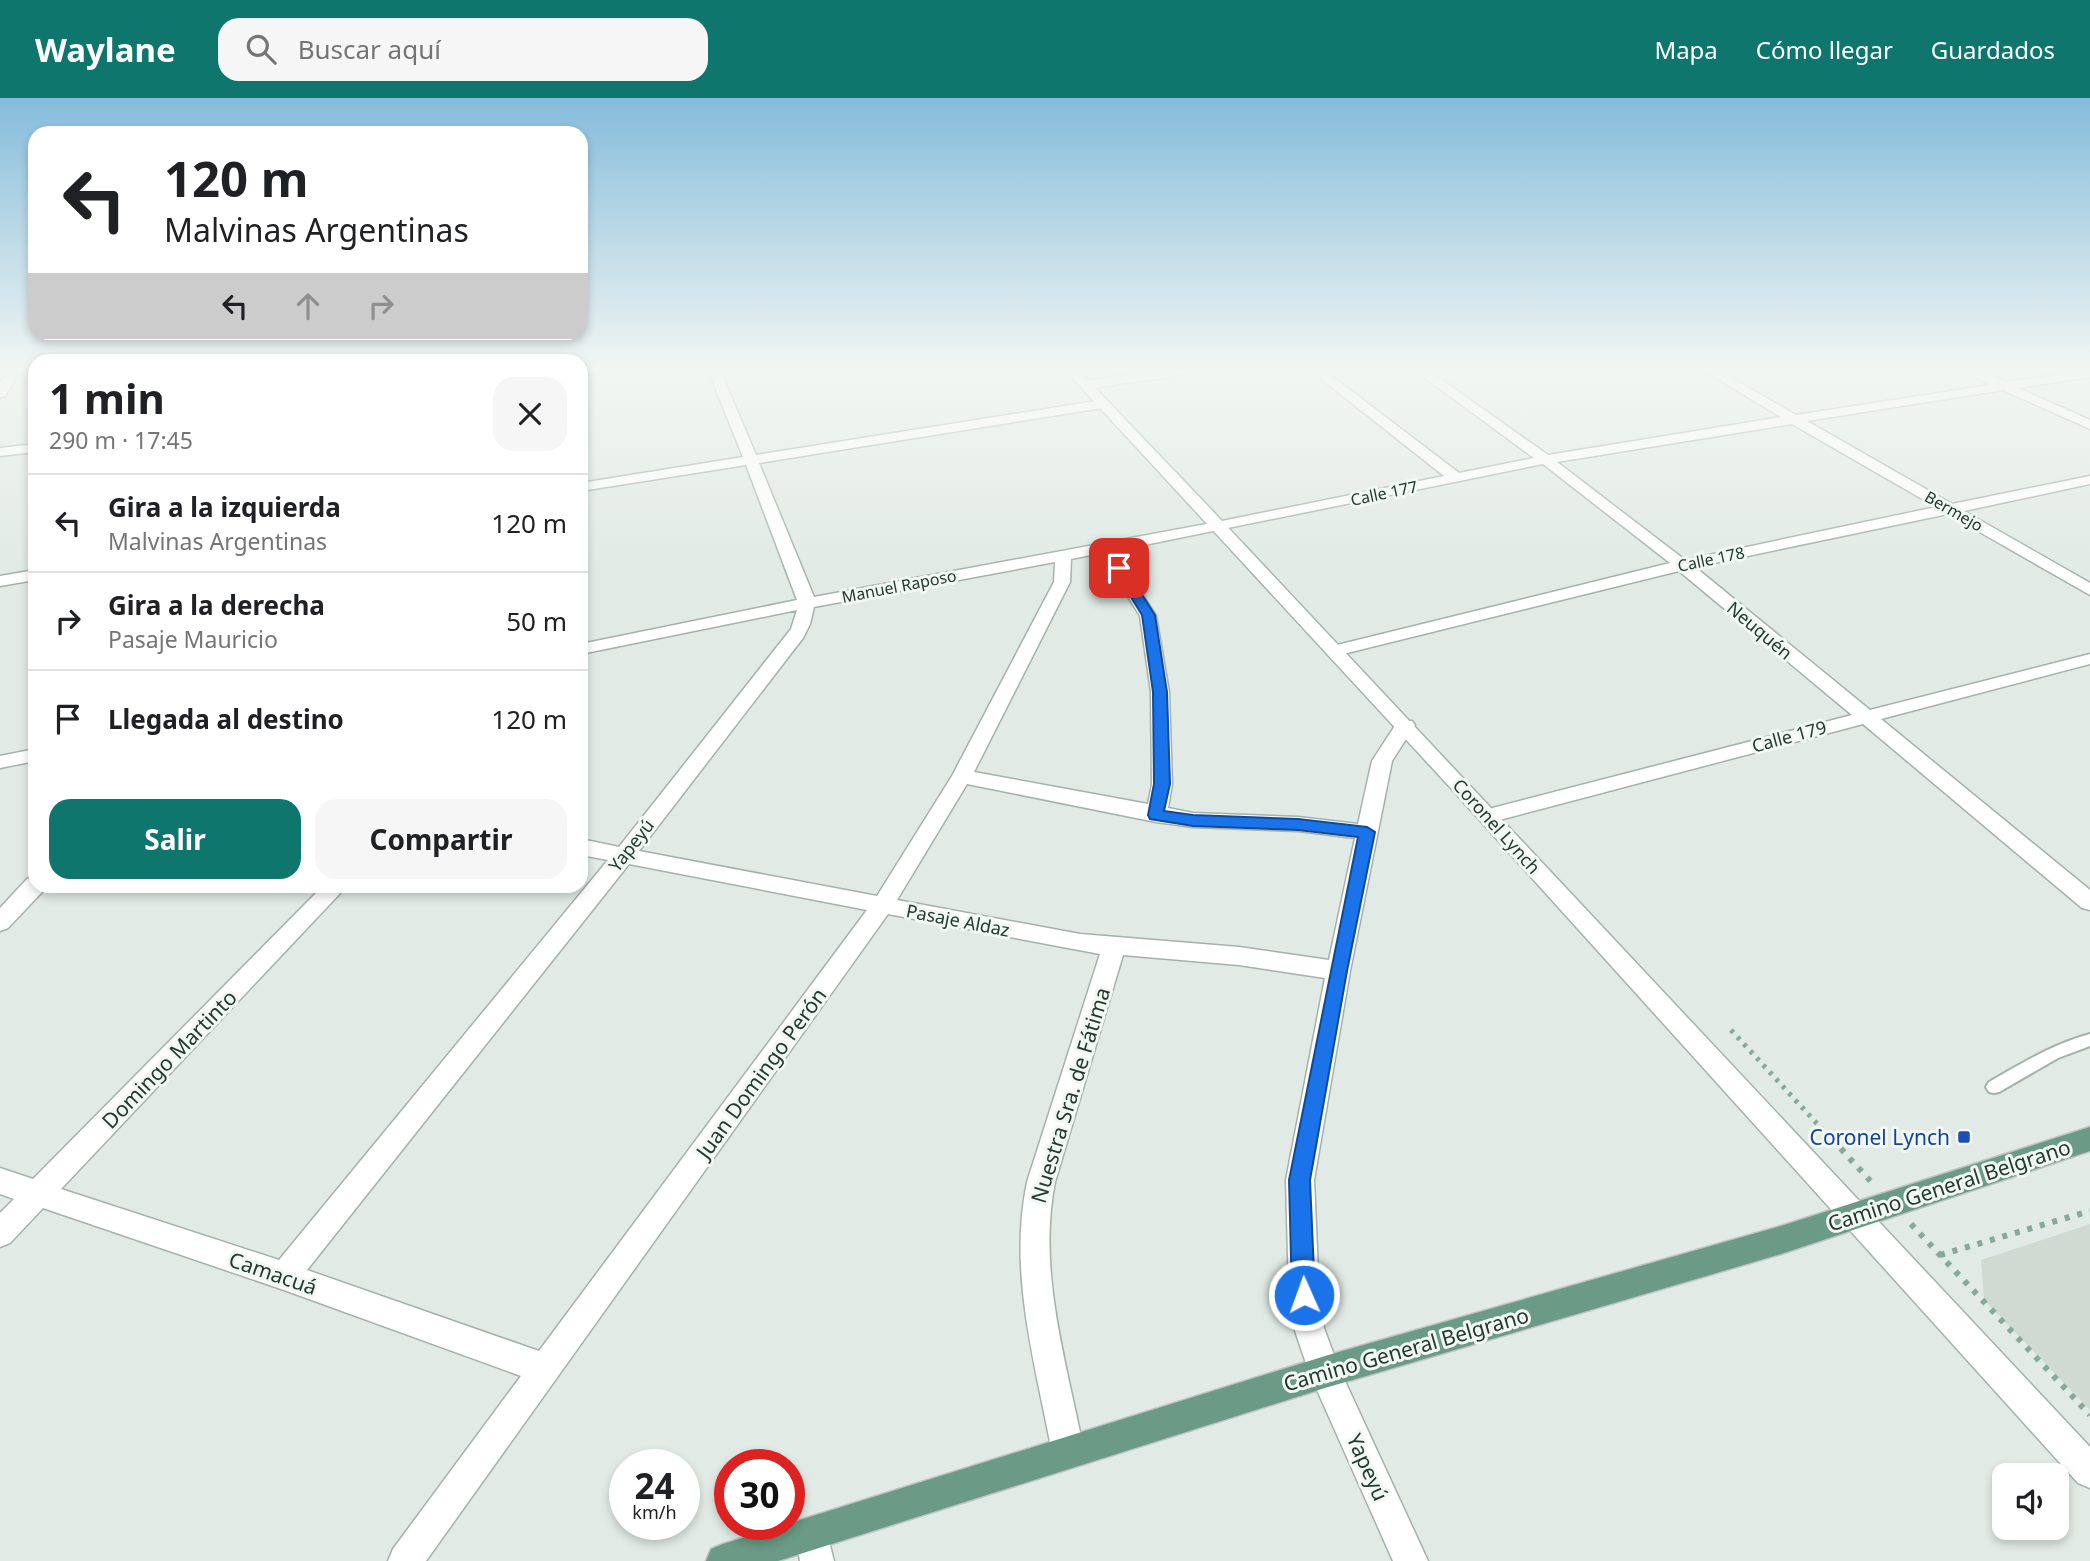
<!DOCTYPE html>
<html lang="es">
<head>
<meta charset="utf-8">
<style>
	:root { --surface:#fff; --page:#f6f6f6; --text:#202124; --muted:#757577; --line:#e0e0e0; --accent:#0f766e }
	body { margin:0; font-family:"Noto Sans",sans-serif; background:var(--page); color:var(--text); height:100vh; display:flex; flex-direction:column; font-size:26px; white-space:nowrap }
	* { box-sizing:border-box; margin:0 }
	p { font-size:23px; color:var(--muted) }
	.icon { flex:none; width:38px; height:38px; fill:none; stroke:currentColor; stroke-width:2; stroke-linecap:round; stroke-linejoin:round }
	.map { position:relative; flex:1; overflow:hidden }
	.side { position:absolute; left:28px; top:256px; width:560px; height:539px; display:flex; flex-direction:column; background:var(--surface); border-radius:21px; box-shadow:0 4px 10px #0003 }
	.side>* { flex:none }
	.banner { position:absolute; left:28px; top:28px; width:560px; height:214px; border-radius:21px; box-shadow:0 4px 10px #0003; background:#fff; color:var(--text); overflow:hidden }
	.controls { position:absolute; left:1992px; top:1365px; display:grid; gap:14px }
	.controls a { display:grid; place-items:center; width:77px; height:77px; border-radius:14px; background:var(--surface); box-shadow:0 4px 10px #0003; font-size:35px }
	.speed { position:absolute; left:609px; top:1351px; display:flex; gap:14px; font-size:35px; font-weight:700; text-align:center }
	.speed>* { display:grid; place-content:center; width:91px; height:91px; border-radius:50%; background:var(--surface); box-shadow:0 4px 10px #0003; line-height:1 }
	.speed small { font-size:18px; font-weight:400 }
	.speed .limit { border:10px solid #d22; background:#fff; color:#111 }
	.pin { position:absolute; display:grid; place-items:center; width:60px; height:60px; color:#fff; margin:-30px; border-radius:14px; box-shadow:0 4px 10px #0006 }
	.me { position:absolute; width:77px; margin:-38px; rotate:358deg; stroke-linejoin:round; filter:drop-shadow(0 0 5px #0008) }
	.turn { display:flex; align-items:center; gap:24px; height:147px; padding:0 21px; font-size:32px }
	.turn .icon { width:91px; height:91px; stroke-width:2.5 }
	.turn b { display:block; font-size:49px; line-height:60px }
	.lanes { display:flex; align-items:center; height:66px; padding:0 21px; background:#0003; justify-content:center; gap:35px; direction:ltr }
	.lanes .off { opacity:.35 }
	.round { display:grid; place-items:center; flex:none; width:74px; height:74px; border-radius:21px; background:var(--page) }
	.overview { display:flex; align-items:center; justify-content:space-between; height:119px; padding:0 21px }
	h1 { font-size:42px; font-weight:700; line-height:52px }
	.primary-button { display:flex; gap:14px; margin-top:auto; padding:14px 21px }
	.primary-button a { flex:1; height:80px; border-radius:21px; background:var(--accent); color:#fff; font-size:28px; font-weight:700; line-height:80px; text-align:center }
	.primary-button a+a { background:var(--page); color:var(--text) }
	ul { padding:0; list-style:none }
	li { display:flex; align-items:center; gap:21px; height:98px; padding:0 21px; border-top:2px solid var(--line) }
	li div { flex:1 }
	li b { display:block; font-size:26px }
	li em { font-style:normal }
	header { display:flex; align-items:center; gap:42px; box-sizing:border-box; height:98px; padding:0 35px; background:var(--accent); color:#fff }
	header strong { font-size:33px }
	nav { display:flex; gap:38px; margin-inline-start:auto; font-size:24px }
	.search { width:490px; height:63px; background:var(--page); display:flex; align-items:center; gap:18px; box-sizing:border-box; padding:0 24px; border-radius:21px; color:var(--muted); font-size:26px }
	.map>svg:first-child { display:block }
</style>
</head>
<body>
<header>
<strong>Waylane</strong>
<div class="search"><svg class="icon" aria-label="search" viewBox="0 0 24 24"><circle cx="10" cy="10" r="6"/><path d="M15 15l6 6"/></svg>Buscar aquí</div>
<nav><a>Mapa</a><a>Cómo llegar</a><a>Guardados</a></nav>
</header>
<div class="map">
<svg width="2090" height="1463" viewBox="0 0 2090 1463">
	<rect width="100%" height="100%" fill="#e1eae5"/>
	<!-- built -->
	<path fill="#d0dad3" d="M2090,1126V1312L1984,1202L1981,1162Z"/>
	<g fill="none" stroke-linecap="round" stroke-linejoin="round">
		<!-- lane casing -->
		<g stroke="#a5b1ab" stroke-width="4">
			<path id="lane" d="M2090,936V948L2058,960L1999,994L1994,995L1989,994L1986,989L1989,984C2022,965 2053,946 2090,936Z"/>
		</g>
		<!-- street casing -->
		<g stroke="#a5b1ab" stroke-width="3">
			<path id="street" d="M9,272H21L5,298L0,299V285Z
				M581,272H609L581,279Z
				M708,272H720L756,357L1102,302L1108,306L1102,310L759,365L814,499L1217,424L1444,378L1310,272H1324L1459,375L1534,360L1414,272H1428L1548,357L1781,319L1703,272H1718L1796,317L1990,287L1962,272H1978L2006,284L2090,272V279L2018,290L2090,322V331L2003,292L1807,323L1952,406L2090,378V386L1964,413L2090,485V497L1948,416L1695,469L1870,612L2090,556V566L1881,621L2090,792V812L2082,810L1863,626L1488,725L1481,723L1478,718L1481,713L1852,617L1679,473L1335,558L1329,557L1326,553L1329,549L1670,465L1543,366L1115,453L1156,518L1169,594L1172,686L1168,710L1193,715L1298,719L1358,726L1372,663L1398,623H1412L1415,627L1392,663L1350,873L1314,1082L1319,1197L1324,1230L1338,1268L1428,1463H1393L1309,1274L1294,1230L1289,1197L1286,1082L1325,880L1239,867L1123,857L1055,1084C1037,1174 1067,1265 1084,1354L1080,1366L1068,1370L1056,1366L1052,1354C1035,1265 1008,1174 1027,1084L1100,856L888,816L426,1463H388L393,1451L521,1278L284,1192L43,1110L10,1145L0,1149V1115L14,1101L0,1096V1070L33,1081L323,788H347L61,1091L279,1162L608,762L581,757V741L619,749L791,531L797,512L581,556V546L797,502L746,367L581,393V385L743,359ZM1792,326L1936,409L1685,462L1557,364ZM1101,455L1140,518L1151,594L1152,686L1148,706L974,674L1070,484L1071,461ZM1055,464L1054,484L952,678L877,798L639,753L803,540L810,526L814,509ZM967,686L1156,724L1193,729L1298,733L1355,740L1329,862L1239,849L1080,836L897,802ZM629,766L867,812L539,1253L307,1172Z
				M1162,272H1195L1189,276L1085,291L1079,287L1085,283Z
				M35,346V354L0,358V350Z
				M35,472V482L0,488V478Z
				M35,651V663L0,670V658Z
				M35,779V788H46L43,793L8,830L0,833V810L27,781Z
				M812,1419L824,1424L834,1463H800L795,1436L800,1424Z"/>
		</g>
		<!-- secondary casing -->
		<g stroke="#a2b4ab" stroke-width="3">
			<path id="secondary" d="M1065,272H1078L1205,405L2090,1349V1390L2078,1385L1448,687Z"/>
		</g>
		<!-- primary casing -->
		<g stroke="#bdc4c1" stroke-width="3">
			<path id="primary" d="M2090,1029V1053L1781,1156L1325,1290L778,1463H706L711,1451L723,1446L1325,1258L1781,1128Z"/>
		</g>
		<!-- path-far1 -->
		<path stroke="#86aa98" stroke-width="5" stroke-dasharray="3.5 6" stroke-linecap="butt" d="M1731,932L1833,1043"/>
		<!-- path -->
		<path stroke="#86aa98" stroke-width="6" stroke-dasharray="5 8" stroke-linecap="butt" d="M1832,1041L1874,1087
			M1911,1126L2090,1317
			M1940,1157L2090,1113"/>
		<!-- lane -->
		<use href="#lane" fill="#fff" fill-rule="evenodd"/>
		<!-- street -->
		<use href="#street" fill="#fff" fill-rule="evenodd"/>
		<!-- secondary -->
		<use href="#secondary" fill="#fff" fill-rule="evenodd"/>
		<!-- primary -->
		<use href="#primary" fill="#6b9a86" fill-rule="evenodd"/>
	</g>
	<!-- sky -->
	<linearGradient id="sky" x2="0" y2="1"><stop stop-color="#85bcdb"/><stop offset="0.57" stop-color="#f2f6f3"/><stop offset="1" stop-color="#f2f6f3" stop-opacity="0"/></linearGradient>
	<rect width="2090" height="477" fill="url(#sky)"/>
	<!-- route -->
	<path fill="#1a73e8" stroke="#114b97" stroke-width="2" d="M1119,466L1123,467L1155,517L1167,594L1170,686L1164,713L1193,717L1298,721L1367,729L1375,734L1347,873L1310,1082L1315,1197L1312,1205L1304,1208L1296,1205L1292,1197L1289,1082L1358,739L1298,732L1193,728L1150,721L1148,717L1154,686L1153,594L1142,517L1113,470Z"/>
	<!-- markers -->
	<rect fill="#1a4fb4" stroke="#f1f7f3" stroke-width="2.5" x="1957" y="1032" width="14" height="14" rx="3.5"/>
	<g text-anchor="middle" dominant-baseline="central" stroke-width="6" stroke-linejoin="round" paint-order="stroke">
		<!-- far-street labels -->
		<g font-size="16" fill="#243930" stroke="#f1f7f3">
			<text transform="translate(1384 395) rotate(-12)">Calle 177</text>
			<text transform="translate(1954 413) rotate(30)">Bermejo</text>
			<text transform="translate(1711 461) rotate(-12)">Calle 178</text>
			<text transform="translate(899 488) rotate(-11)">Manuel Raposo</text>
		</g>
		<!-- street labels -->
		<g font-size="18" fill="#243930" stroke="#f1f7f3">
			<text transform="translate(1760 532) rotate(40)">Neuquén</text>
			<text transform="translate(1789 638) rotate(-15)">Calle 179</text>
			<text transform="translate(1497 728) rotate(48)">Coronel Lynch</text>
			<text transform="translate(631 747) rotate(-52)">Yapeyú</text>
			<text transform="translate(958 822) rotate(11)">Pasaje Aldaz</text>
		</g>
		<!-- near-street labels -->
		<g font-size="21" fill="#243930" stroke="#f1f7f3">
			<text transform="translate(169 961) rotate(-46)">Domingo Martinto</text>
			<text transform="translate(761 975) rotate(-54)">Juan Domingo Perón</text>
			<text transform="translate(1070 997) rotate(-73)">Nuestra Sra. de Fátima</text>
			<text transform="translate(1949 1087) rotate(-18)">Camino General Belgrano</text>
			<text transform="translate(273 1175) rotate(19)">Camacuá</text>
			<text transform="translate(1406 1251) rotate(-16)">Camino General Belgrano</text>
			<text transform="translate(1368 1369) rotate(66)">Yapeyú</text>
		</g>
		<!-- near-transit labels -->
		<g font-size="21" fill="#164399" stroke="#f1f7f3" text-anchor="end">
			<text x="1950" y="1039">Coronel Lynch</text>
		</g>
	</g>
</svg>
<div class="controls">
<a><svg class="icon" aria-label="sound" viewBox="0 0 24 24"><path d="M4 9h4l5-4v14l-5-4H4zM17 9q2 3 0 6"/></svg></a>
</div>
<div class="speed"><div>24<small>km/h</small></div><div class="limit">30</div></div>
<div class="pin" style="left:1119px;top:470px;background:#d93025"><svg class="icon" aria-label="arrive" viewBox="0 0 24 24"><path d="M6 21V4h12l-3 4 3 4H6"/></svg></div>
<svg class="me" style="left:1304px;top:1197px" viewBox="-20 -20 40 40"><circle r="17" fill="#1a73e8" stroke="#fff" stroke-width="3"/><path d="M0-11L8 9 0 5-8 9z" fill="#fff"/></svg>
<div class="banner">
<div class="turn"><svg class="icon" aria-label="left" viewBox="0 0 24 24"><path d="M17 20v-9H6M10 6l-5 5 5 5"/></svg><div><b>120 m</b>Malvinas Argentinas</div></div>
<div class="lanes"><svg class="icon" aria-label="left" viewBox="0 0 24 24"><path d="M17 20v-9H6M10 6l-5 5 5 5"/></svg><svg class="icon off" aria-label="ahead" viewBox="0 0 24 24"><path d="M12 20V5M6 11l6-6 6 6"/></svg><svg class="icon off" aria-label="right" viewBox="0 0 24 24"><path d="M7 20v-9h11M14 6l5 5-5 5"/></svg></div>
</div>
<section class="side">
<div class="overview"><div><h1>1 min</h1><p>290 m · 17:45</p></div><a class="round"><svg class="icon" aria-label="close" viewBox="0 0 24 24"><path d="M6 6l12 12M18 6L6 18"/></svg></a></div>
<ul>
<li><svg class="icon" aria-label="left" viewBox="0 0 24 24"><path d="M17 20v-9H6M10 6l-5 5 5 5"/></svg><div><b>Gira a la izquierda</b><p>Malvinas Argentinas</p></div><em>120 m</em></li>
<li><svg class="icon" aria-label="right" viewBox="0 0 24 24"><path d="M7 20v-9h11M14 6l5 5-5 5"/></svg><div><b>Gira a la derecha</b><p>Pasaje Mauricio</p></div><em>50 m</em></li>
<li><svg class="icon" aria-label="arrive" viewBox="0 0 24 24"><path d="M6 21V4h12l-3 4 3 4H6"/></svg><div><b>Llegada al destino</b></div><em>120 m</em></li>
</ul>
<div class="primary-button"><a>Salir</a><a>Compartir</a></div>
</section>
</div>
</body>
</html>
